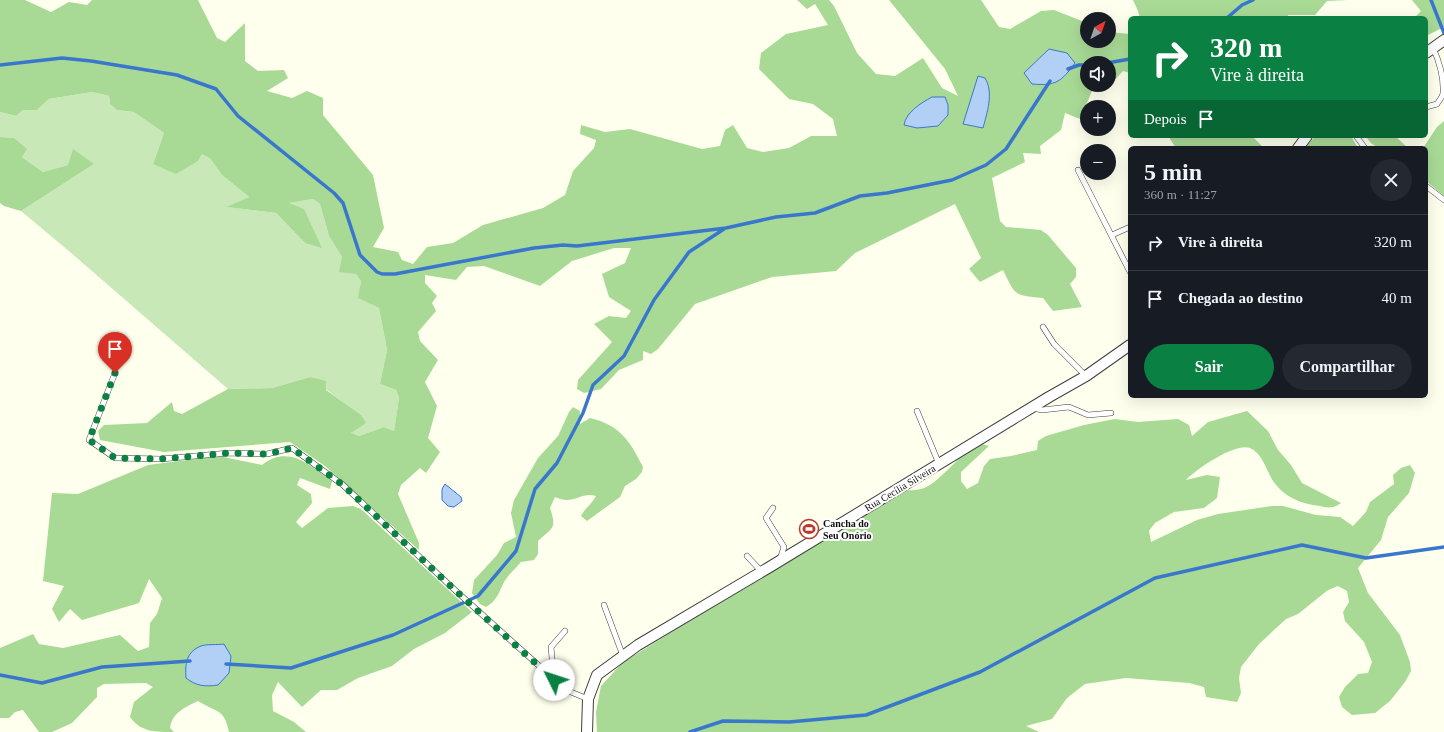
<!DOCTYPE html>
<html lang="pt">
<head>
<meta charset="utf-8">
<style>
	:root { --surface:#171b24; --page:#242831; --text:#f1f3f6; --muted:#9ea1a6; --line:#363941; --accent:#0b8043 }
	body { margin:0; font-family:Georgia,serif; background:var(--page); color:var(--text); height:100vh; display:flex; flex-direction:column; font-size:15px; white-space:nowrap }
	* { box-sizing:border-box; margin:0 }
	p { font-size:13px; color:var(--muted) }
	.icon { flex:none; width:22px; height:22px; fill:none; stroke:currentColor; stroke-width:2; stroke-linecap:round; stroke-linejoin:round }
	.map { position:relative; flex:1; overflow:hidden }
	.details { position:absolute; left:1128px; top:146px; width:300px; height:252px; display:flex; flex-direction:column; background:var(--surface); border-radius:6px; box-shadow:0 4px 16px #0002 }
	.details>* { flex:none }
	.banner { position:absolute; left:1128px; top:16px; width:300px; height:122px; border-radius:6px; box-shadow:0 4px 16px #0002; background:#0b8043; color:#fff; overflow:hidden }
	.needle { width:26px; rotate:40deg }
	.fabs { position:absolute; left:1080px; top:12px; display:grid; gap:8px }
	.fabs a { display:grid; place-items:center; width:36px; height:36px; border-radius:50%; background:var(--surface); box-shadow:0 4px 16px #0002; font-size:20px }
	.pin { position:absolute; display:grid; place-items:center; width:34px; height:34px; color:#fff; margin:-41px -17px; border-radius:50% 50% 50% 0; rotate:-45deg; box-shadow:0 0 4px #0007 }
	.pin .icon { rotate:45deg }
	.me { position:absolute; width:44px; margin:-22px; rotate:311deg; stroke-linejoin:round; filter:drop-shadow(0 0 3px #0008) }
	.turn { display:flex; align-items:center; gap:14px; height:84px; padding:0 16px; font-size:18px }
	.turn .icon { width:52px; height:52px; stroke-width:2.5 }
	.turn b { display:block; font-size:28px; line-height:34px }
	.then { display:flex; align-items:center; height:38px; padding:0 16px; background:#0003; gap:8px; font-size:15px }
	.round { display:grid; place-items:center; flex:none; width:42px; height:42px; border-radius:21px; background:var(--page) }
	.headline { display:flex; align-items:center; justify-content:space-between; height:68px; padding:0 16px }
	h1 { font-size:24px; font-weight:700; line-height:30px }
	.action { display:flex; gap:8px; margin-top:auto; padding:8px 16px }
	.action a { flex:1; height:46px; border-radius:24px; background:var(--accent); color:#fff; font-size:16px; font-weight:700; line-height:46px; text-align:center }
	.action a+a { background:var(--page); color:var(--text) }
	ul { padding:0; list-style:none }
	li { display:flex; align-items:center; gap:12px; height:56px; padding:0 16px; border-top:1px solid var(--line) }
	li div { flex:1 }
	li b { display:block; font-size:15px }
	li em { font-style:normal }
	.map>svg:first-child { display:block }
</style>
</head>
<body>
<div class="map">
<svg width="1444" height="732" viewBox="0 0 1444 732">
	<rect width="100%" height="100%" fill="#ffffed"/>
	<!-- green -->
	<path fill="#c8e9b7" d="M92,92L109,96L110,104L117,110L134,112L164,133L153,164L198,161L202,153L210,157L222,175L249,197L227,207L276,213L305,243L288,203L313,199L320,204L329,236L342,257L361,280L359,298L379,308L387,350L380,384L396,390L399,398L394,431L384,427L359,436L351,434L361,416L310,377L272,388L228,389L70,252L21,211L94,164L68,165L43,172L22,157L14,138L0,137V112L16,116L23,110H37L49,99Z"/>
	<!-- forest -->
	<path fill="#a8da96" d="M0,0H25L51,12L69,2L87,5L92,0H198L217,38L225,42L245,23V61L258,71L284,70L288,78L267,91L292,98L307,91L323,98V115L373,175L384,228L373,247L398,252L402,260L413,264L427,247L453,243L483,225L543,208L565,195L573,171L594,148L596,140L580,134L581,125L605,132L630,129L702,149L720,146L725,130L733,125L747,148L763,152L789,148L811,136H837L833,119L813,104L789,99L759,69L761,53L786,34L828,25L815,4L807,9L797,0H829L834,6L857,53L876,74L895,76L923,58L942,88L958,96L945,69L889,0H981L999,27L1010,29L1041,11L1054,10L1087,23V41H1109V32L1130,34V73L1123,71L1112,83L1109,84V63H1087V85H1108L1092,91L1080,119L1065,113L1061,130L1040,146L1041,154L1023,153L1025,162L992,178L1000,221L1006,227L1041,230L1048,235L1076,268V277L1070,284L1082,307L1053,311L1043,298C1013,295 1016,296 1003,270L980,282L969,269L981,258L955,204L855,253L836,271L772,277L695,304L658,349L651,354L643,351V360L619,370L601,389L584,393L577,389L578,380L612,342L594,324L609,316L626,318L631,311L609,297L602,274L625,263L631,248H614L572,261L540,286L484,266L467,267L456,280L425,275V283L437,296L432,303L436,311L418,332L420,341L438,360L425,382L437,406L428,438L440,452L426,473L420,468L401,485L398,494L419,543V550L325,466L290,442L164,452L100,440L98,431L104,425L147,423L172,402L174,411L182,414L228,389L272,388L310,377L326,381V390L361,415L366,423L351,433L359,436L384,427L394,431L399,398L396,390L380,384L387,350L379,308L358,298L361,281L356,274L339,272L342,257L329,236L320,204L313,199L289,203L304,209L322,248L305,243L276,213L226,207L249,197L222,175L210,158L202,154L198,161L176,174L153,164L164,133L134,112L117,110L110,104L109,96L92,92L49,99L37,110H23L16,116L0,112Z
		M1133,0H1348L1327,1L1315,15H1288V18H1140L1138,11Z
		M1412,0H1444V27L1426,36V18H1414L1421,11Z
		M1444,121V196L1426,181V148H1423L1437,127Z
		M1170,136H1252L1264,148H1176L1170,139Z
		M1316,136H1351L1358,148H1304Z
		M1366,136H1395L1408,148C1392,148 1374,153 1366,136Z
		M0,137L14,138L27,149L22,157L43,172L68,165L73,149L94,164L21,211L4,206L0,203Z
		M573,407L580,411V424L590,418C620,425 630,441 643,467L642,472L636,479L625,486L620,497L587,521L581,516C585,508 592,504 596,496C581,491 573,506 555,497L550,508C557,529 553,527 538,541V554L534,560L521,562C516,568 508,575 504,582C499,592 497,601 486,607L480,604L472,593L474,580L497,555L504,543L516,537L511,513L514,500L538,458L558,436L569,412Z
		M1247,411L1268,431L1278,450L1291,465L1302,483L1341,503C1338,505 1335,507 1332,507C1329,508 1324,507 1320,506C1301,504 1284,497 1273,481C1266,470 1263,454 1250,448C1236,442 1196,469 1186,480L1207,475L1220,477L1217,498L1204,508L1174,512L1155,523L1149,531L1151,542L1197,520L1218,514L1272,506H1283L1316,515L1340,517L1353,526L1366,512L1370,502L1394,484L1393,475L1401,468L1410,465L1415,473L1409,493L1388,517L1381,540L1358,568L1368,593L1400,635L1410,662L1411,671L1405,682L1390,701L1375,713L1352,715L1342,707L1339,697L1345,687L1358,674L1368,673L1372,662L1364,642L1345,621L1343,612L1349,602L1347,591L1338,586L1328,590L1298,614L1286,619L1259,644L1241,667L1239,678L1241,693L1237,702L1206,697L1204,687L1189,683L1126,678L1085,684L1067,698L1052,719L1026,726L1039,732H597L596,712L601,686L622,663L899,490C906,490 915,491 921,489C939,485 960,452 979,443L989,446L961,472V481L967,489L978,483L984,466L990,459L1011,456L1037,450L1038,441L1046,436L1084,425L1115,419L1138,422L1178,419L1189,425L1192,436L1208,422Z
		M219,456L262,465C289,444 310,466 332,481L330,489L300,478L297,485L311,494L312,503L296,522L302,528L328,508L353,506L361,509L472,612L445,633L414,649L392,666L358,678L337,690H321L302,707L278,682L272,695L273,711L294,722L306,732H229C224,708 217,713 198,701C185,707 172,713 170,728L174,732C154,732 141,732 130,717L134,702L153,687L146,683L104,684L97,688V697L72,723L52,732H39L23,710L15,712L9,718H0V648L33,634L39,644L63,648L120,635L138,651L149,647L150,623L157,614L162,598L149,579L139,603L82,620L70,609L59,622L52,609L64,586L43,581L52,493L78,494L148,465Z"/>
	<!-- water -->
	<path fill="#b2d0f6" stroke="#3977cd" d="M1049,49L1067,53L1075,63C1061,82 1056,86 1032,84L1024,73Z
		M978,76L985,78C994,93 987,113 983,128L963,124Z
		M932,97H945L948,105V115L938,126L917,128L904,125C906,112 921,103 932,97Z
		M445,484L461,497L462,501L454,507L448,506L442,500V489Z
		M224,644L231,656L229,673L218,685C205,687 196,686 186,678C185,664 186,652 201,646C206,644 218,645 224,644Z"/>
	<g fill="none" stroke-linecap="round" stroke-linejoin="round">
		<!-- stream -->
		<path stroke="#3977cd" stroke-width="3.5" d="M1431,0L1444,33
			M1227,18L1242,5L1253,0
			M1107,63L1130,59
			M0,65L62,58L91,61L177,75L216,89L238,116L334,193L343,203L360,255L377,272L382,274H395L534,248L563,245L577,246L726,228L776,217L815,213L860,196L887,193L952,180L986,165L1006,149L1050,81
			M1068,69L1079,65H1087
			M226,664L291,668L393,635L478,596L516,551L535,489L557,463L583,413L593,385L624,356L654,300L689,252L724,229
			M0,675L42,683L102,667L190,661
			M690,732L723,721L789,722L866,715L980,672L1155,578L1302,545L1366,558L1444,547"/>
		<!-- lane casing -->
		<g stroke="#404040" stroke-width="6">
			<path id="lane" d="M1426,107L1437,104C1439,101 1443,96 1443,93C1444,78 1439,60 1433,48
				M1356,136L1365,148
				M1078,170L1130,272
				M1426,186L1444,200
				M1112,235L1130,227
				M1043,327L1054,344L1086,376
				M115,373L89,440L115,458L161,459L229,453L267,454L292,448L343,485L457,592L566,690L588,699
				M1033,408L1042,410L1069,407L1088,415L1111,413
				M917,411L939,464
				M773,508L766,518L784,547L780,559
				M747,556L762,572
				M604,605L623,656
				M554,680L551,647L565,631"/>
		</g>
		<!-- street casing -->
		<g stroke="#404040" stroke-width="12">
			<path id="street" d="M1426,53L1444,40
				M1298,148L1307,136
				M587,732L588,699L597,675L638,645L768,568L1049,397L1086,376L1130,345"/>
		</g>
		<!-- lane -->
		<use href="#lane" stroke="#fff" stroke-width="5"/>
		<!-- street -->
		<use href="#street" stroke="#fff" stroke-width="10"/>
	</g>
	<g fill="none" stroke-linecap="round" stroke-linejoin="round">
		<!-- route -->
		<path stroke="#0b8043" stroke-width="7" stroke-dasharray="0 12.6" d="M115,373L89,440L115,458L161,459L229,453L267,454L292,448L343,485L457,592L554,680"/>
	</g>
	<!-- icons -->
	<defs>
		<g id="stadium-ring" transform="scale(1)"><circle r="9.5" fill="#fff" stroke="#bc3925" stroke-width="1.5"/><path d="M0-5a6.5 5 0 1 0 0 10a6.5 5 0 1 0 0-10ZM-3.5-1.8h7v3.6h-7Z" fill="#bc3925"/></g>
	</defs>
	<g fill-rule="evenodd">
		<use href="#stadium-ring" x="809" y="529"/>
	</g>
	<g text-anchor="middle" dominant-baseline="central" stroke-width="4" stroke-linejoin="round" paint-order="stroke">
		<!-- street labels -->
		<g font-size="10" fill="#0d0d0d" stroke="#fff">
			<text transform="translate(900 488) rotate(-31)">Rua Cecília Silveira</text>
		</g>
		<!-- poi labels -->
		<g font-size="10" font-weight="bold" fill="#0d0d0d" stroke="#fff" text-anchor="start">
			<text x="823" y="523">Cancha do<tspan x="823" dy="12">Seu Onório</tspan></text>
		</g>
	</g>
</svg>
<div class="fabs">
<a><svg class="needle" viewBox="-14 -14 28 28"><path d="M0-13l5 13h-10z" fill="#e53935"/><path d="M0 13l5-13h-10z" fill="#9ea1a6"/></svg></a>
<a><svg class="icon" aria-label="sound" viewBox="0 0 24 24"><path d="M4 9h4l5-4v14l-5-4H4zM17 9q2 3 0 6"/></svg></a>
<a>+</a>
<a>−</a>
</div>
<div class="pin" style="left:115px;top:373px;background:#d93025"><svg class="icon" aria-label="arrive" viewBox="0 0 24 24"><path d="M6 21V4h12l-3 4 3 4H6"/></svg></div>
<svg class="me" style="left:554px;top:680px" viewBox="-20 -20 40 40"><circle r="19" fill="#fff"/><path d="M0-13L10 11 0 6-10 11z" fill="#0b8043"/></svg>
<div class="banner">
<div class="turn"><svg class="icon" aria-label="right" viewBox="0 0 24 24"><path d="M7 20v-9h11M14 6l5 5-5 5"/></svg><div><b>320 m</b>Vire à direita</div></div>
<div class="then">Depois<svg class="icon" aria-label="arrive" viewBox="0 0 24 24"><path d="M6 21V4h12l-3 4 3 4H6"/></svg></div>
</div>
<section class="details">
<div class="headline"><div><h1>5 min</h1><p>360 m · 11:27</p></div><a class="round"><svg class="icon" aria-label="close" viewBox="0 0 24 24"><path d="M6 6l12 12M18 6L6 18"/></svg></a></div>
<ul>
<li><svg class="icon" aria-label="right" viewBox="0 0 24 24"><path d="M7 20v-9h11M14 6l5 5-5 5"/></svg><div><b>Vire à direita</b></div><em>320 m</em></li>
<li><svg class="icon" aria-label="arrive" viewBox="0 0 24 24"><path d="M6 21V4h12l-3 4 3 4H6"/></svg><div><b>Chegada ao destino</b></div><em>40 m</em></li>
</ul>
<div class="action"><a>Sair</a><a>Compartilhar</a></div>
</section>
</div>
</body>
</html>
